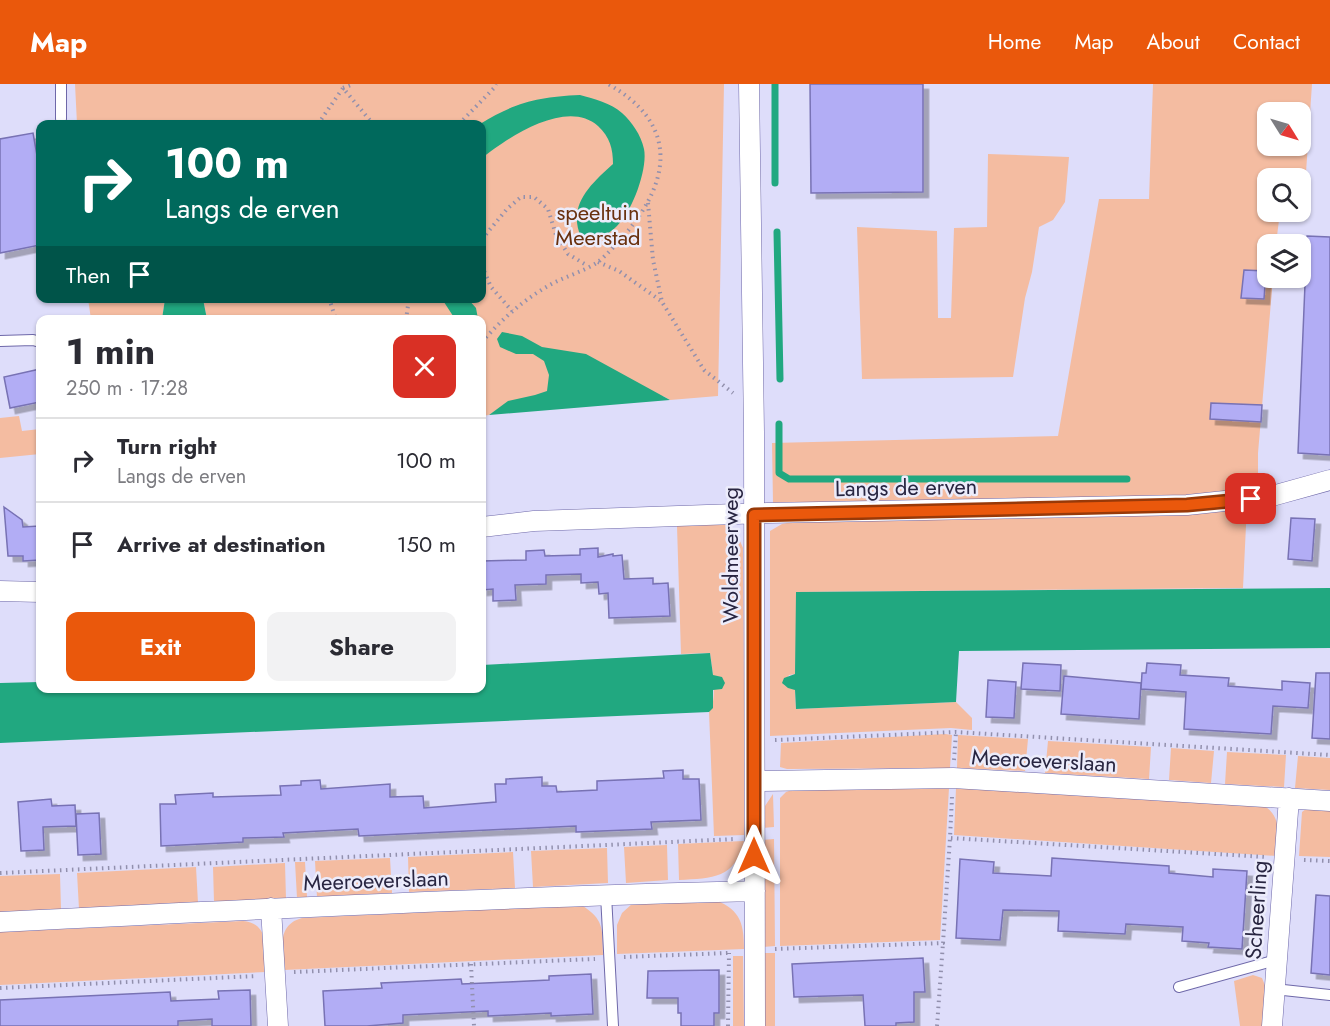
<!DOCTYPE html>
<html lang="en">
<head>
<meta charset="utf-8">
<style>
	:root { --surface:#fff; --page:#f2f2f3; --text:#2b2b33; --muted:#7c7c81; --line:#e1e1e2; --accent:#ea580c }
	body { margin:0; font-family:Jost,sans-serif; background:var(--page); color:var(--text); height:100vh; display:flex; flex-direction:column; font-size:22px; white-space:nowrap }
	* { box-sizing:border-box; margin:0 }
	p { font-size:20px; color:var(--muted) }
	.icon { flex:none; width:33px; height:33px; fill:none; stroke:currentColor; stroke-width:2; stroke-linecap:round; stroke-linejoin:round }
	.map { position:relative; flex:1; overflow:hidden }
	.drawer { position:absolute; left:36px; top:231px; width:450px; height:378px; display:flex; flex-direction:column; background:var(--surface); border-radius:12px; box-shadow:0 2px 4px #0004 }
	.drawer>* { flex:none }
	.top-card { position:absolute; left:36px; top:36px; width:450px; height:183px; border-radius:12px; box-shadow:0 2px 4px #0004; background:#00695c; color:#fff; overflow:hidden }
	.needle { width:39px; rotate:127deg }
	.fabs { position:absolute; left:1257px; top:18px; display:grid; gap:12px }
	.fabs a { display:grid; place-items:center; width:54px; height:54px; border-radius:12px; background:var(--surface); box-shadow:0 2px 4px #0004; font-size:30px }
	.pin { position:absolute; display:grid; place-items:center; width:51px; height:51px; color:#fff; margin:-26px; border-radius:12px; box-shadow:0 3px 9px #0006 }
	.me { position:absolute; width:66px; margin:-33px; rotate:0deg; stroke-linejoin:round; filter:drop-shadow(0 0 4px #0008) }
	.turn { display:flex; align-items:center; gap:21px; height:126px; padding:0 30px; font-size:27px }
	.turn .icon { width:78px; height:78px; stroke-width:2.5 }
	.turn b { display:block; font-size:42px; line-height:51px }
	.then { display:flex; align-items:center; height:57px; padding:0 30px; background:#0003; gap:12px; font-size:22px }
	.round { display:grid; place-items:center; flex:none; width:63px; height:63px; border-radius:12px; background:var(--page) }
	.head { display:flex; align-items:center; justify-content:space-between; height:102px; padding:0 30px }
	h1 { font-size:36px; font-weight:700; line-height:45px }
	.action { display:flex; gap:12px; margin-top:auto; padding:12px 30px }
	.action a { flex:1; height:69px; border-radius:12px; background:var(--accent); color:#fff; font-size:24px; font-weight:700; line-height:69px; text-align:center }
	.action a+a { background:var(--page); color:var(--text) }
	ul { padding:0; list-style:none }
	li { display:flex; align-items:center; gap:18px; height:84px; padding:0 30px; border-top:2px solid var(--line) }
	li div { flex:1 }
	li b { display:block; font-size:22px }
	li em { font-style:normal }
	header { display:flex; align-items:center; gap:36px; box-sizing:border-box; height:84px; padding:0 30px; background:var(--accent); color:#fff }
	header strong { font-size:28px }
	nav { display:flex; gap:33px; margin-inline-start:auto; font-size:21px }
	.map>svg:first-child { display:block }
</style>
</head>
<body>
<header>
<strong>Map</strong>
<nav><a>Home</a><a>Map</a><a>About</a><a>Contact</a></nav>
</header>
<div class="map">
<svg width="1330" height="942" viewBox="0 0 1330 942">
	<defs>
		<filter id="shadow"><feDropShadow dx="5.5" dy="5.5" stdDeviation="0" flood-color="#0004"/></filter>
	</defs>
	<rect width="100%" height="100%" fill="#deddfa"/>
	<!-- green -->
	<path fill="#f4bca1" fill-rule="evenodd" d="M75,0H724L718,312L670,316L663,312L495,327L489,331L482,332V236L207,235L203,215L482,214V40H77Z
		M1153,0H1312L1304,118H1301L1300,94H1268V128H1280L1276,160H1268V194H1273L1258,369V402L1211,411L773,419L772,359L1058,352L1099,115H1149ZM1268,28H1300V62H1268Z
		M988,70L1069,73L1065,118L1053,136L1039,143L1032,188L1025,214L1013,293L862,295L857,143L937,147L938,234H951L954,144L987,143Z
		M88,215V214L165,215L162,236L91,235Z
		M19,332L22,347L40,345V370L0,374V334Z
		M1247,421L1243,504L796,508V590L789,591L784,601L795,605L796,625L956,618L972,634V646L951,644L770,652V447L782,440L797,437Z
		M724,440L737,450L743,464L745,751L714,752L709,628C718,617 712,584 710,569L681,570L677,442Z
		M945,650L952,651L950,684L787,685L780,683L781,659Z
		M958,651L1028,655L1025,687L957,684Z
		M1048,657L1151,663L1149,695L1045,689Z
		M1171,664L1214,667L1211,699L1169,696Z
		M1227,668L1286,671L1284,703L1225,700Z
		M1298,672L1330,674V706L1295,704Z
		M798,704H949L940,856L780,862V714L786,708Z
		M956,704L1266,723C1283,736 1277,753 1276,772L954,751Z
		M773,710L774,743L762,744L763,725Z
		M1306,725L1330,727V773L1299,772L1302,728Z
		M774,755L775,862L763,863L762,756Z
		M744,757C735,795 713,794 679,796L678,760Z
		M667,761L668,796L626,799L624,763Z
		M607,764L608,799L533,803L531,767Z
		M513,768L515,804L409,808L408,773Z
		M390,774L392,809L317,813L315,777Z
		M295,778H305L307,813L297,814Z
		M285,779L286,815L214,818L213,783Z
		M196,783L198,819L79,825L77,789Z
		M60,790L61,825L0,828V792Z
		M711,814C739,825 744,836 744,865L617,870V841L622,829L633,819Z
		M581,821C605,835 602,846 603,871L284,886C283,865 276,841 302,834Z
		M243,837C270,839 266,868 266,888L0,901V848Z
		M764,869H775V942H764Z
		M733,872H743L744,942H733Z
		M1253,891L1262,894L1266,904L1264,942H1240L1234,897Z"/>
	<!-- water -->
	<path fill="#21a880" d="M580,11C594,15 611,19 622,29C632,38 641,51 644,65C648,85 632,128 617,142C610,149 602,153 594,157L581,153C567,121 591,100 613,80C613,65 610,53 598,42C567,14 508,53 482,74L480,40C516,18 538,13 580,11Z
		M165,215H203L207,235H162Z
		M442,215H468L476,224L478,235H455Z
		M502,248L522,252L542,263L586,270L670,316L489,331L508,317L535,311L547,307L549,291L544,277L533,270H516L500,263L497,255Z
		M1330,504V564L959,567L956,618L796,625L795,606L788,604L782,599L784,594L795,590L796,508Z
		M710,569L713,591L722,593L725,599L722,605L713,606V624L709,628L0,659V599L40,598V604H482V581Z"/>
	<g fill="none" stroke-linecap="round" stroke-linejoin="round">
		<!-- stream -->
		<path stroke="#21a880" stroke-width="7" d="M775,0V99
			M777,148L780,295
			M779,340V389L789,395H1127"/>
	</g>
	<!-- building -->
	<path fill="#b2adf5" stroke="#7872b4" stroke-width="1.5" filter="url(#shadow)" d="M810,0H923V108L811,109Z
		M33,49L40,88V161L0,169V55Z
		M1307,152L1330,153V371L1298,369Z
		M1244,186L1266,187L1264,215L1241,214Z
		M40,285V318L10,324L4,293Z
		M1211,319L1262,321L1261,338L1210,335Z
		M4,423L22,436L23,443L39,442L40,476L23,477V472H8Z
		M1291,434L1315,435L1312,477L1288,475Z
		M598,464V473L613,470V472L622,471L624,495L653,494V500L668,499L670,532L609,534L608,509L599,510L598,498L581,499V490L546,491V500L515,501L516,516L493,517V505L482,506V477L526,476V467L544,466L545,472L580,471V465Z
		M1023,579L1061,581L1060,607L1021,605Z
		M1147,579L1181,581L1180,591L1229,594L1228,602L1282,606V597L1310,599L1308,624L1273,622L1271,650L1184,645L1186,608L1141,605L1142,589H1146Z
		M1316,589H1330V655L1312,654Z
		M1064,592L1141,599L1139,635L1061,630Z
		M988,596L1016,598L1014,634L986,633Z
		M683,686V695H699L701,736L651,738L652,745L576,748V742L359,752L358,745L283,749L284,753L243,754V758L161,762L160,720H176L175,711L213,709V713L281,711L280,702L301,701V697L320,696L321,705L390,700V713L423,712L424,724L496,718L495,700H506V695L542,693V702H556L557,708L597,706V697L664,694L663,687Z
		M51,715L52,722L75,721L76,742L43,743L44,766L21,767L18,718Z
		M99,729L101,770L78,771L76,730Z
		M1052,774L1169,782V789L1213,793V785L1247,787L1242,865L1208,863L1209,859L1182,857L1183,843L1126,840L1125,850L1058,847L1059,827L1003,826L1000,856L956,854L960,775L994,778L993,789L1051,792Z
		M1316,811L1330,812V891L1311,889Z
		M923,874L925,908H914V938L896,939V942H865L863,911L794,913L792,880Z
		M719,886V929H714V942H681V929H678V914H647L648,887Z
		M591,890L593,930L551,932V929L488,932V927L403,931V939L367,942H325L323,907L382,904L381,899L402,898L461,895L462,900L508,898L549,896V892Z
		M250,906L251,942H212V935L178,937V942H0V916L170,908L171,917L219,915L218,907Z"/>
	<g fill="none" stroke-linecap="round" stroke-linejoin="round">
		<!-- lane casing -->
		<g stroke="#6e68a9" stroke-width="12">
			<path id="lane" d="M61,0V35
				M0,257L33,256L40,258
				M606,811L613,942
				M1179,903L1276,876
				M1274,905L1330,911"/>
		</g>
		<!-- street casing -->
		<g stroke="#6e68a9" stroke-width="21">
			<path id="street" d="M749,0L754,348L755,942
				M482,443L534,437L767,429L1187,421L1272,412L1330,396
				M0,507L40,508
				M755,697L953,694L1330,717
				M271,824L278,942
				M0,838C252,825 503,813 755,807
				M1272,942L1289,714"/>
		</g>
		<!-- path -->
		<path stroke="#9290ad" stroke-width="4" stroke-dasharray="1.5 4.5" stroke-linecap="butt" d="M343,4L354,0
			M318,40L343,4L373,40
			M459,40L494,4L496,0
			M648,119L653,176L662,218L704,286L733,309
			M482,155L507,125L521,113H534L548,125L556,151L568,170L588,182
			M598,178L619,187L661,217
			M482,182L491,203L512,227
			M329,214L336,236
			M406,236L409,214
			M482,258C501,236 522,217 548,202C563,193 583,188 598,178C608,170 618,158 627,148C673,93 676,38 608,0
			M775,656L956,648L1330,671
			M954,676L956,648
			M952,713L950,754L1266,773
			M1304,776L1330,777
			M0,789L735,755
			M775,865L943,859L950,754
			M624,873L728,869
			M471,880L474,942
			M294,888L595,875
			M0,904L257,892
			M728,942L729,869
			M937,942L943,859"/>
		<!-- lane -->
		<use href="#lane" stroke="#fff" stroke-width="10"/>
		<!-- street -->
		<use href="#street" stroke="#fff" stroke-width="20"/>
	</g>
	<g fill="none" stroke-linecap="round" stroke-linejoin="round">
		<!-- route casing -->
		<g stroke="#983908" stroke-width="15">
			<path id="route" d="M754,772V431L1187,421L1251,415"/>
		</g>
		<!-- route -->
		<use href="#route" stroke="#ea580c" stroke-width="10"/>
	</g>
	<g text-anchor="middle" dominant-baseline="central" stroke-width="5" stroke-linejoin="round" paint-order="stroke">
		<!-- park labels -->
		<g font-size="22" fill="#69300e" stroke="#ececfb">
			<text x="598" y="128">speeltuin<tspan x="598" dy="25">Meerstad</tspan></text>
		</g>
		<!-- street labels -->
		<g font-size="22" fill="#282541" stroke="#ececfb">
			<text transform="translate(906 403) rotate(-1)">Langs de erven</text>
			<text transform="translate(730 471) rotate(-90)">Woldmeerweg</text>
			<text transform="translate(1044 676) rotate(3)">Meeroeverslaan</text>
			<text transform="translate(376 796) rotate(-2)">Meeroeverslaan</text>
			<text transform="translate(1256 826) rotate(-86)">Scheerling</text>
		</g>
	</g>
</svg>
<div class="fabs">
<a><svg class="needle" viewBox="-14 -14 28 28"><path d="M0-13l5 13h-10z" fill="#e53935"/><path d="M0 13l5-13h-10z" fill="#7c7c81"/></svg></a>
<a><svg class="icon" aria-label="search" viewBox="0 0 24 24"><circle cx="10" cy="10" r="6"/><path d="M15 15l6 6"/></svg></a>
<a><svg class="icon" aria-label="layers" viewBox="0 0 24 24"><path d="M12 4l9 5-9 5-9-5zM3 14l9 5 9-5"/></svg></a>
</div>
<div class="pin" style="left:1251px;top:415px;background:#d93025"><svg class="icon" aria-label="arrive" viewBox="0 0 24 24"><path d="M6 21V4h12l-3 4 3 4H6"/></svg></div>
<svg class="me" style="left:754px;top:772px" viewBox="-20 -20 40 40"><path d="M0-17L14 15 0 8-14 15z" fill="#ea580c" stroke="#fff" stroke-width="4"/></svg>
<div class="top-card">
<div class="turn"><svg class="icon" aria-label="right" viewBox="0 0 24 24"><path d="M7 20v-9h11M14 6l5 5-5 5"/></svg><div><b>100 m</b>Langs de erven</div></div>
<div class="then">Then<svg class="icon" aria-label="arrive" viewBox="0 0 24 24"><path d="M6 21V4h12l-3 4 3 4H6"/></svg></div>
</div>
<section class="drawer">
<div class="head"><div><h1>1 min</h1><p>250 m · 17:28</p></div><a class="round" style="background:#d93025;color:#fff"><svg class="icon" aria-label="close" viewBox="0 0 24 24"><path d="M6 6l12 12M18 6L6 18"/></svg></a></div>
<ul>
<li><svg class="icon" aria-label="right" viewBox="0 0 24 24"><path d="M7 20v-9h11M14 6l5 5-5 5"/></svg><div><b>Turn right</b><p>Langs de erven</p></div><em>100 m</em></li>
<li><svg class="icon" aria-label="arrive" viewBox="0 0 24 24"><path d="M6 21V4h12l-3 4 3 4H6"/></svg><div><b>Arrive at destination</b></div><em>150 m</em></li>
</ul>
<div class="action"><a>Exit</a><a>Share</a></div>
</section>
</div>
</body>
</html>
